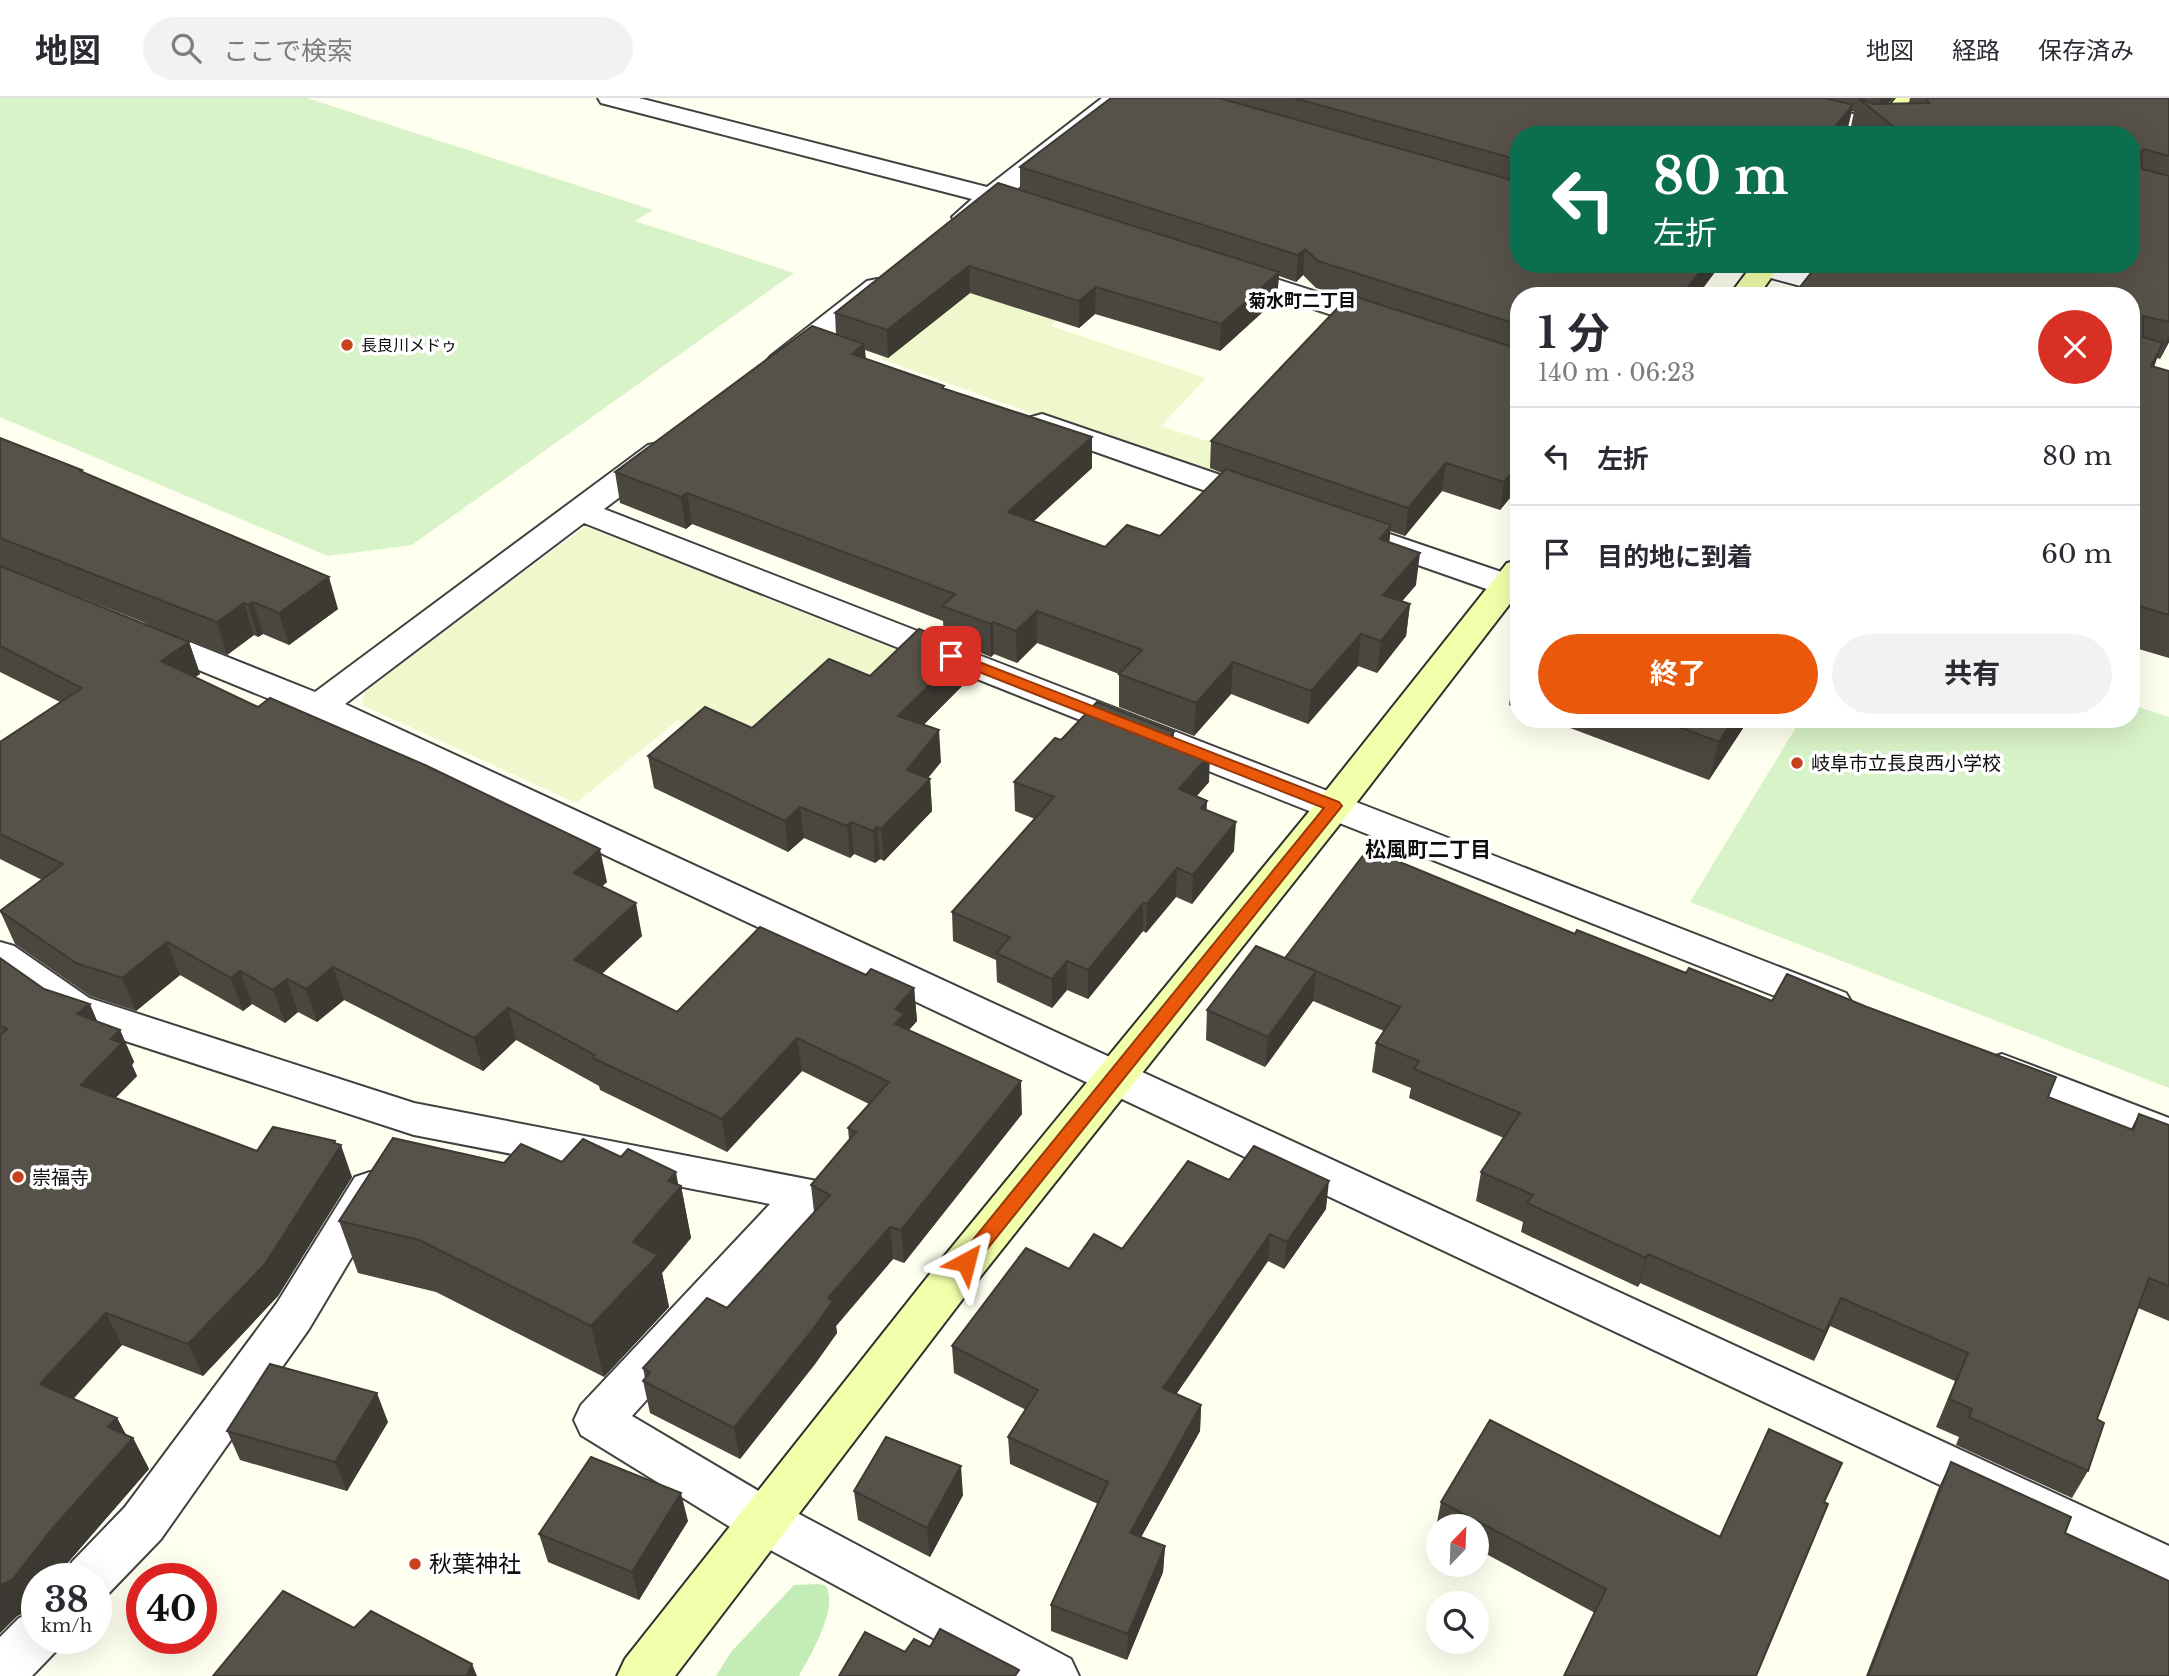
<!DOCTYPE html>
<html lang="ja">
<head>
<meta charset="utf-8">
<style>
	:root { --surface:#fff; --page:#f2f2f3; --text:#2b2b33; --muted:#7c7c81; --line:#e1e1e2; --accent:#ea580c }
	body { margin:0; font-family:"Libre Baskerville","Noto Sans JP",serif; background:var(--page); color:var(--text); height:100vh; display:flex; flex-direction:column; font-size:26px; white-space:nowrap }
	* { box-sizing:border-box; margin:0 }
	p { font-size:23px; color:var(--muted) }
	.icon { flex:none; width:38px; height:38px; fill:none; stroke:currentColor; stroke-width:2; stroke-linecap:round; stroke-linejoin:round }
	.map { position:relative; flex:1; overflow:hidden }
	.side { position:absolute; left:1510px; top:189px; width:630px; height:441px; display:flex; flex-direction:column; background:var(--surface); border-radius:28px; box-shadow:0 7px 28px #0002 }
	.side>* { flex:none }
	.banner { position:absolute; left:1510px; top:28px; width:630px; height:147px; border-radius:28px; box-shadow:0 7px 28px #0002; background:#0b6e4f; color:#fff; overflow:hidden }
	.needle { width:46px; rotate:23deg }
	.controls { position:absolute; left:1426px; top:1416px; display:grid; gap:14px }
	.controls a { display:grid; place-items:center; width:63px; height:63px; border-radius:50%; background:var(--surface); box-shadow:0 7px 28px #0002; font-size:35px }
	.speed { position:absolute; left:21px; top:1465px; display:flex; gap:14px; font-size:35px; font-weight:700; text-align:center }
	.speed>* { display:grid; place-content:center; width:91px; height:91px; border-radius:50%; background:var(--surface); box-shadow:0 7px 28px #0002; line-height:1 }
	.speed small { font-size:18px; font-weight:400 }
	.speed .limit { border:10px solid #d22; background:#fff; color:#111 }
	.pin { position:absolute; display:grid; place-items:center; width:60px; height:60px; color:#fff; margin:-30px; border-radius:14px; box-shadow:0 4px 10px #0006 }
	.me { position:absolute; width:77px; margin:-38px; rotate:38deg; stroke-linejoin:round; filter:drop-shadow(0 0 5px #0008) }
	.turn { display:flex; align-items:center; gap:24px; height:147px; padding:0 28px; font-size:32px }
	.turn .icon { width:91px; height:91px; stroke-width:2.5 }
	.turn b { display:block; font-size:49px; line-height:60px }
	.round { display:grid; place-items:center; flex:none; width:74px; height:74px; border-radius:37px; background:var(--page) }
	.summary { display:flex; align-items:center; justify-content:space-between; height:119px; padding:0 28px }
	h1 { font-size:42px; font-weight:700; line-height:52px }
	.primary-button { display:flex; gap:14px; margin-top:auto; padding:14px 28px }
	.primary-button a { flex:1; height:80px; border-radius:42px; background:var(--accent); color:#fff; font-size:28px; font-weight:700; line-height:80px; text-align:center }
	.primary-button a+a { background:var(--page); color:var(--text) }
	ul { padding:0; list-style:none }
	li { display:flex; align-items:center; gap:21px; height:98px; padding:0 28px; border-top:2px solid var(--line) }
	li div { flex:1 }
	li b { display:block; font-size:26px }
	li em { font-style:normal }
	header { display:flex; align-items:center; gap:42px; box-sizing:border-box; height:98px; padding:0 35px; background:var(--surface); border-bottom:2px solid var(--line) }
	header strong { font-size:33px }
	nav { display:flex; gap:38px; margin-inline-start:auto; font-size:24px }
	.search { width:490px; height:63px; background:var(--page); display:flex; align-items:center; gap:18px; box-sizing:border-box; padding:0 24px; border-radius:38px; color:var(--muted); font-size:26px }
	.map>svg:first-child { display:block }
</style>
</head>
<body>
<header>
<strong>地図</strong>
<div class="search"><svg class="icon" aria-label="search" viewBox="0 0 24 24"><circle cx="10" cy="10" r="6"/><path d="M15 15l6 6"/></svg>ここで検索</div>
<nav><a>地図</a><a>経路</a><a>保存済み</a></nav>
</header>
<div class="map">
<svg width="2169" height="1578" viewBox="0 0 2169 1578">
	<rect width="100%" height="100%" fill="#feffef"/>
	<!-- farmland -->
	<path fill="#eff7cd" d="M983,182L1069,211L1051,228L1206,280L1161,328L1372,397L1345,428L881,261Z
		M586,428L907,556L803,675L678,622L576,705L362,607L366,591Z"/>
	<!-- green -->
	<path fill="#c4ecb6" d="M819,1486L826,1488C839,1510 810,1558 799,1578H716L731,1554L794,1487Z"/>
	<!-- pitch -->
	<path fill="#d9f3c8" d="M0,0H307L653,112L635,123L794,175L412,447L328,458L0,319Z
		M2132,607L2169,619V990L1690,804L1801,621H2132Z"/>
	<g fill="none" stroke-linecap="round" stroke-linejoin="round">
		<!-- street casing -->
		<g stroke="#414141" stroke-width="4">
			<path id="street" d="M598,0H639L987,89L1102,0H1130L1012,95L1021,102L1017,108L1008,110L997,107C983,118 974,129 956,125L952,119L972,101L601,5Z
				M1751,0H1792L1914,32L1918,37H1874L1754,5Z
				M1229,166L1398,220L1402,226L1398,232L1388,235L1378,232L1219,180L1215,174L1219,168Z
				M1737,166H1784L1881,192L1885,198H1838L1741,172Z
				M877,181L887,183L891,189L887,195L791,270L781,273L771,270L766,264L771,258L867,183Z
				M1042,316L1273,395L1278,402L1273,409L1262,412L1251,409L1031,331L1027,325L1031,319Z
				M659,345L670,347L674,354L670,361L604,411L1846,895L1852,905L1846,915L1832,920L1818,915L584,425L345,606L2169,1448V1495L306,616L133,545L128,538L133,531L145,527L157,531L315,594L648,347Z
				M1372,430L1519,480V494L1507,497L1495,494L1361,447L1356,440L1361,433Z
				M0,844L14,848L89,900L414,1005L822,1084L829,1096L822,1108L632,1318L784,1408L1071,1561L1079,1578H1003L748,1440L581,1337L574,1322L581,1307L770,1106L414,1037L61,922L0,878Z
				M2002,956L2169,1020V1055L1987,983L1981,972L1987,961Z
				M370,1074L385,1079L392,1091L385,1103L309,1231L161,1441L108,1496L96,1501V1480H65L72,1464L125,1409L277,1205L355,1079Z
				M37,1513V1540H61L55,1554L32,1578H0V1539L19,1520Z"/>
		</g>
		<!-- secondary casing -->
		<g stroke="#303030" stroke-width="4">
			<path id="secondary" d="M1896,0H1921L1892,37H1865Z
				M1753,166H1781L1758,198H1729Z
				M1519,462V494L1347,717L965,1198L675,1578H617L625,1561L933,1172L1321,699L1507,465Z"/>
		</g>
		<!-- street -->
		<use href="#street" fill="#fff" fill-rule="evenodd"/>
		<!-- secondary -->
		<use href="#secondary" fill="#f2ffaa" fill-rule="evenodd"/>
	</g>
	<!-- wall -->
	<path fill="#4b473f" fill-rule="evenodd" d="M1111,0H1893L1888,6L1909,5L1910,0H2169V244L2160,261L2157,260L2154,269L2169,273V560L2132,549V37H1854L1850,33L1854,14L1852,13L1847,33L1519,37V166H1721L1697,198H1519V389L1500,412L1442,393L1405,438L1390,433L1389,444L1416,487L1402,503L1410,506L1406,538L1377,575L1358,568L1308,626L1231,596L1194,638L1119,609V576L1037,545L1017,565L994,556L991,559L944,540L943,523L692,426L686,431L620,405L615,374L836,237L835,215L1020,92V69ZM1303,177L1316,190L1348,200L1211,343L1210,370L1222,375L1160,438L1105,449L1034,423L1092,370V339L944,290V288L866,261L865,252L888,260L970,195L1079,230L1095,216L1220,253L1277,201L1279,178L1296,184Z
		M0,340L82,372L83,375L338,511L289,547L263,536L258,539L254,537L227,557L0,468L189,544L200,576L195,579L607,784L602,788L642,838L602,876L677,914L866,877L914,890L917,923L909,932L1022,1016L904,1165L893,1161L836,1228L837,1235L815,1266L740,1361L650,1315L643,1283L645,1280L643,1270L727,1210L814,1114L811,1087L849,1042L848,1030L869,1006L802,973L727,1054L600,992L599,988L516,942L483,973L344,902L317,924L298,914L285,925L252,906L243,913L180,877L136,913L90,898L15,846L0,813L42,782L0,761V644L60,604L0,574Z
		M967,550L969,581L923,627L941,664L928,680L930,681L932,713L884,763L880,761L875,765L854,756L850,760L804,740L788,754L654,690L648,658L752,630L870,578Z
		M1519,564V611L1509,607L1515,569Z
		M1546,621H1749L1709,682Z
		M1174,634V641L1209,684L1196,698L1234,753L1192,806L1176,799L1146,835L1143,833L1088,901L1067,892L1052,910L997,884L996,862L953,843L952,814L1035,721L1015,713L1014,684L1061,642Z
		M1575,836L2048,999L2131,1031L2139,1016L2169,1027V1223L2138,1210L2097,1321L2088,1373L2072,1400L1956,1347L1959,1339L1936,1329L1955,1283L1830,1228L1814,1263L1640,1185L1638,1189L1521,1134L1523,1124L1476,1103L1481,1074L1504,1040L1409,1000L1411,990L1372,974L1376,945L1384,933L1313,903L1265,969L1206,942L1207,912L1285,860Z
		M0,860L44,891L97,923L120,932L134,964L132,967L137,978L115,1000L257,1053L336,1046L352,1079L278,1198L203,1278L122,1247L73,1300L117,1320L126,1337L133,1340L149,1371L70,1462L56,1480H37V1505L31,1512L17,1518L0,1535Z
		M562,1064L681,1088L691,1140L662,1175L669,1209L604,1279L436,1194L358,1175L339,1123L504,1065Z
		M1326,1111L1284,1171L1268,1163L1176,1296L1201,1307L1200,1333L1141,1439L1165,1448L1163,1474L1127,1562L1051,1533V1507L1098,1406L1010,1366L1008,1339L1026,1312L954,1275L952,1248L1069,1171L1122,1151Z
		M388,1324L347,1393L240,1362L227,1333Z
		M1951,1364L2065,1435L2169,1578H1866L1939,1389Z
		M854,1393L963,1397L930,1459L858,1422Z
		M1441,1404L1720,1439L1825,1404L1595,1515L1477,1451V1428H1438V1431L1436,1429Z
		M688,1423L639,1502L548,1464L539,1436Z"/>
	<!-- shaded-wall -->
	<path fill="#3d3933" d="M1881,0H1893L1879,16L1877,15Z
		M1853,7L1847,33L1843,37H1828Z
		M1305,151L1303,177L1296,184L1298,157Z
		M1706,166H1721L1697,198H1681Z
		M969,168L970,195L888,260L887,232Z
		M1279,174L1277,201L1220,253L1221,226Z
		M1096,189L1095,216L1079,230V203Z
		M2169,237V244L2160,261Z
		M2163,245L2149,281L2151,268Z
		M864,246L867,277L852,256Z
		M1092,339V370L1009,445L1008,414Z
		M1446,365L1442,393L1405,438L1408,410Z
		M1519,366V389L1500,412L1504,384Z
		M687,395L692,426L686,431L681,399Z
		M1391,427L1388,459L1380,441Z
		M1420,455L1416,487L1380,529L1383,497Z
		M329,479L338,511L289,547L279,515Z
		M253,504L263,536L258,539L248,507Z
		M244,505L254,537L227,557L217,524Z
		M1410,506L1406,538L1377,575L1381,543Z
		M1037,513V545L1017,565L1016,533Z
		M993,524L994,556L991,559L990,526Z
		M1361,536L1358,568L1308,626L1311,593Z
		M189,544L200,576L172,595L161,563Z
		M967,550L969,581L901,650L898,618Z
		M1233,564L1231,596L1194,638L1196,605Z
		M1734,621H1749L1709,682L1719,644Z
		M939,632L941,664L914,697L930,681L932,713L884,763L881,731L907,672Z
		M1210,656L1209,684L1178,720L1179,691Z
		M1207,703L1206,731L1201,710Z
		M800,709L804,740L788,754L785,723Z
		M851,724L854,756L850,760L847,728Z
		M1236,724L1234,753L1192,806L1193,777Z
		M877,729L880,761L875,765L873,733Z
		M600,751L607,784L581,808L574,775Z
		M1177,770L1176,799L1146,835L1147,806Z
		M636,805L642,838L582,894L574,862Z
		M1143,805V833L1088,901V872Z
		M167,844L180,877L136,913L122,880Z
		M1067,863V892L1052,910V881Z
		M333,869L344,902L317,924L306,891Z
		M240,873L252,906L243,913L231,880Z
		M1316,873L1313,903L1265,969L1268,939Z
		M287,881L298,914L285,925L273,892Z
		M914,890L917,923L906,935L895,926V911Z
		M90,906L104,939L77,916Z
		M508,910L516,942L483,973L474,940Z
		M120,932L134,964L132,967L137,978L96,1020L81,987L111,941Z
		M797,940L802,973L727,1054L722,1021Z
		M1021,983L1022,1016L904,1165L901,1132Z
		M335,1043L338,1051L341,1047L352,1079L278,1198L203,1278L188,1246Z
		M676,1074L679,1091L681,1088L691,1140L662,1175L669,1209L604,1279L591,1228L633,1144L668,1083Z
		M1329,1083L1326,1111L1284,1171L1287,1144Z
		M890,1129L893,1161L836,1228L837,1235L815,1266L740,1361L734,1330L828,1200Z
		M1270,1136L1268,1163L1162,1317L1163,1290Z
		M1648,1156L1640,1185L1638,1189L1646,1160Z
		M1841,1200L1830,1228L1814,1263L1825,1234Z
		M106,1215L122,1247L58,1318L40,1286Z
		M377,1295L388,1324L347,1393L335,1364Z
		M1201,1307L1200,1333L1129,1461L1130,1435Z
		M117,1320L130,1344L133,1340L149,1371L70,1462L56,1480H37V1505L31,1512L17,1518L0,1535V1487L108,1329Z
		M961,1368L963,1397L930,1459L927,1430Z
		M681,1395L688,1423L639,1502L632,1474Z
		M1165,1448L1163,1474L1127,1562L1128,1536Z
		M472,1566L477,1578H467Z"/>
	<!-- building -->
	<path fill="#575249" stroke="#3d3933" stroke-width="2" d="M1111,0H1219L1519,84V166H1706L1681,198H1519V227L1318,163L1305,151L1298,157L1020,69Z
		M1294,0H1825L1853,7L1828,37H1519V62Z
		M1858,0L1873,6L1929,5L1926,0H2169V58L2144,51L2141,54L2142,71L2169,78V224L2143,218V239L2163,245L2151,268L2169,273V517L2132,506V198H1793L1818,166H2132V37H1904Z
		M998,85L1279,174L1221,226L1096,189L1079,203L969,168L887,232L835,215Z
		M1350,197L1519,251V366L1504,384L1446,365L1408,410L1211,343Z
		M812,228L864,246L852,256L944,288L942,290L1092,339L1008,414L1105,449L1127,427L1160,438L1226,371L1391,427L1380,441L1420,455L1383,497L1410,506L1381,543L1361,536L1311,593L1233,564L1196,605L1119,576L1142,552L1037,513L1016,533L993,524L990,526L942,508L955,496L687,395L681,399L615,374Z
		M0,340L82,372L80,373L329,479L279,515L253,504L248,507L244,505L217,524L0,440Z
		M0,468L189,544L161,563L258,609L270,600L425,667L600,751L574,775L636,805L574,862L677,914L760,829L866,877L871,871L914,890L895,911L904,916L895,926L1021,983L901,1132L890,1129L828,1200L833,1203L811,1234L734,1330L643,1283L650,1274L643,1270L707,1200L727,1210L830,1097L811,1087L856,1034L848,1030L889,984L797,940L722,1021L593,960L595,957L508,910L474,940L333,869L306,891L287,881L273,892L240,873L231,880L167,844L122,880L76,865L0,813L63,766L0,736V644L82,590L0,548Z
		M919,531L967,550L898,618L939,632L907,672L930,681L881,731L877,729L873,733L851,724L847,728L800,709L785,723L648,658L705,609L752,630L829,561L870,578Z
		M1097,604L1174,634L1169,639L1210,656L1179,691L1207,703L1201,710L1236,724L1193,777L1177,770L1147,806L1143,805L1088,872L1067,863L1052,881L996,855L1010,839L952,814L1054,699L1014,684L1055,640L1061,642Z
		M1658,621H1734L1719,644Z
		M1368,751L1575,836L1577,832L1686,875L1689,870L1772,903L1787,876L1867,909L2056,979L2048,999L2133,1032L2139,1016L2169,1027V1188L2149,1180L2097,1321L2104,1325L2088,1373L1969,1319L1972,1311L1949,1301L1968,1255L1841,1200L1825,1234L1648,1156L1646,1160L1527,1105L1533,1097L1481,1074L1520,1015L1414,971L1419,963L1376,945L1400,909L1285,860Z
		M1256,848L1316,873L1268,939L1207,912Z
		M0,860L44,891L90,906L77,916L120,932L111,941L122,945L81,987L257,1053L273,1029L335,1043L334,1045L341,1047L265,1166L188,1246L106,1215L40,1286L117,1320L108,1329L133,1340L52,1431L12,1482L0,1487V937L7,931L0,928Z
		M393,1040L504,1065L521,1046L562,1064L583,1041L621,1059L628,1051L676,1074L668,1083L681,1088L633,1144L658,1157L591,1228L419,1142L339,1123Z
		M1254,1048L1329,1083L1287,1144L1270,1136L1163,1290L1201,1307L1130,1435L1165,1448L1128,1536L1051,1507L1108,1384L1008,1339L1038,1292L952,1248L1026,1150L1069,1171L1094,1136L1122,1151L1188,1063L1229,1082Z
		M270,1266L377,1295L335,1364L227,1333Z
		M1490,1322L1720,1439L1769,1331L1842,1365L1824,1404L1828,1406L1756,1578H1564L1606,1491L1441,1404Z
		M886,1339L961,1368L927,1430L854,1393Z
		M591,1359L681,1395L632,1474L539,1436Z
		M1951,1364L2071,1419L2065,1435L2169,1483V1578H1868Z
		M283,1493L354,1530L371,1513L472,1566L467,1578H213Z
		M940,1531L1019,1572L1015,1578H839L865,1534L905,1554L914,1541L930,1549Z"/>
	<!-- route -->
	<path fill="#ea580c" stroke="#983908" stroke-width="2" d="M951,553L1339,704L1342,708L972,1170L966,1172L959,1170L957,1164L959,1159L1324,710L946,561L943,558Z"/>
	<!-- markers -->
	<g fill="#c6421e" stroke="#fff" stroke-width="2.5">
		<circle cx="347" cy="247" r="7"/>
		<circle cx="1797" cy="665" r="7"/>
		<circle cx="18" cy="1079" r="7"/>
		<circle cx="415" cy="1466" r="7"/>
	</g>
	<g text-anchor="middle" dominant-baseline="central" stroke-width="7" stroke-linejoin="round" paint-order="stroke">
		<!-- far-poi labels -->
		<g font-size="16" fill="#0e0e0e" stroke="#fff" text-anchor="start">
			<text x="361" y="247">長良川メドゥ</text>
		</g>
		<!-- far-neighbourhood labels -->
		<g font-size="18" font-weight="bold" fill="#0e0e0e" stroke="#fff">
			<text x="1302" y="203">菊水町二丁目</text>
		</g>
		<!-- poi labels -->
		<g font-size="19" fill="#0e0e0e" stroke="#fff" text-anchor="start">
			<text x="1811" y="665">岐阜市立長良西小学校</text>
			<text x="32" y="1079">崇福寺</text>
		</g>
		<!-- neighbourhood labels -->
		<g font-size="21" font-weight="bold" fill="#0e0e0e" stroke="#fff">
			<text x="1428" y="752">松風町二丁目</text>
		</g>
		<!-- near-poi labels -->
		<g font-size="23" fill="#0e0e0e" stroke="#fff" text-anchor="start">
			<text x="429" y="1466">秋葉神社</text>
		</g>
	</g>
</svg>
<div class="controls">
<a><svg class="needle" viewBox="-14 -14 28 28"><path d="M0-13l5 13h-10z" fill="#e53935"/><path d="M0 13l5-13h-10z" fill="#7c7c81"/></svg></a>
<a><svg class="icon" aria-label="search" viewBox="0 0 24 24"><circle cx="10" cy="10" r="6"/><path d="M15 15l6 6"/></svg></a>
</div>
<div class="speed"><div>38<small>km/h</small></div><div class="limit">40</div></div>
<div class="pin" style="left:951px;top:558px;background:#d93025"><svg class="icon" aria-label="arrive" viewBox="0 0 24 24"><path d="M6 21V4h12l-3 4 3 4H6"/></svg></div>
<svg class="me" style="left:966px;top:1164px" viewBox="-20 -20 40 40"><path d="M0-17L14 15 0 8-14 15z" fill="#ea580c" stroke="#fff" stroke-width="4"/></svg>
<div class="banner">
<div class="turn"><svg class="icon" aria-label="left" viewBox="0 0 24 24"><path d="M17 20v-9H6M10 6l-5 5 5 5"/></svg><div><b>80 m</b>左折</div></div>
</div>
<section class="side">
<div class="summary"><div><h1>1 分</h1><p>140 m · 06:23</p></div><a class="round" style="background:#d93025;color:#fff"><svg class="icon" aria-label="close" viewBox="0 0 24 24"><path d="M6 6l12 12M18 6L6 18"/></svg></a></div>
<ul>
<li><svg class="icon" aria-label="left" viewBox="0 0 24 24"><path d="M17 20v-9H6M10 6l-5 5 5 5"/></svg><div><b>左折</b></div><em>80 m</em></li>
<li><svg class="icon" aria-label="arrive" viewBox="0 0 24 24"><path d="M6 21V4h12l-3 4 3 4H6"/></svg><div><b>目的地に到着</b></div><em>60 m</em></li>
</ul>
<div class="primary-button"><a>終了</a><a>共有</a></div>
</section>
</div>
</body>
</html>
